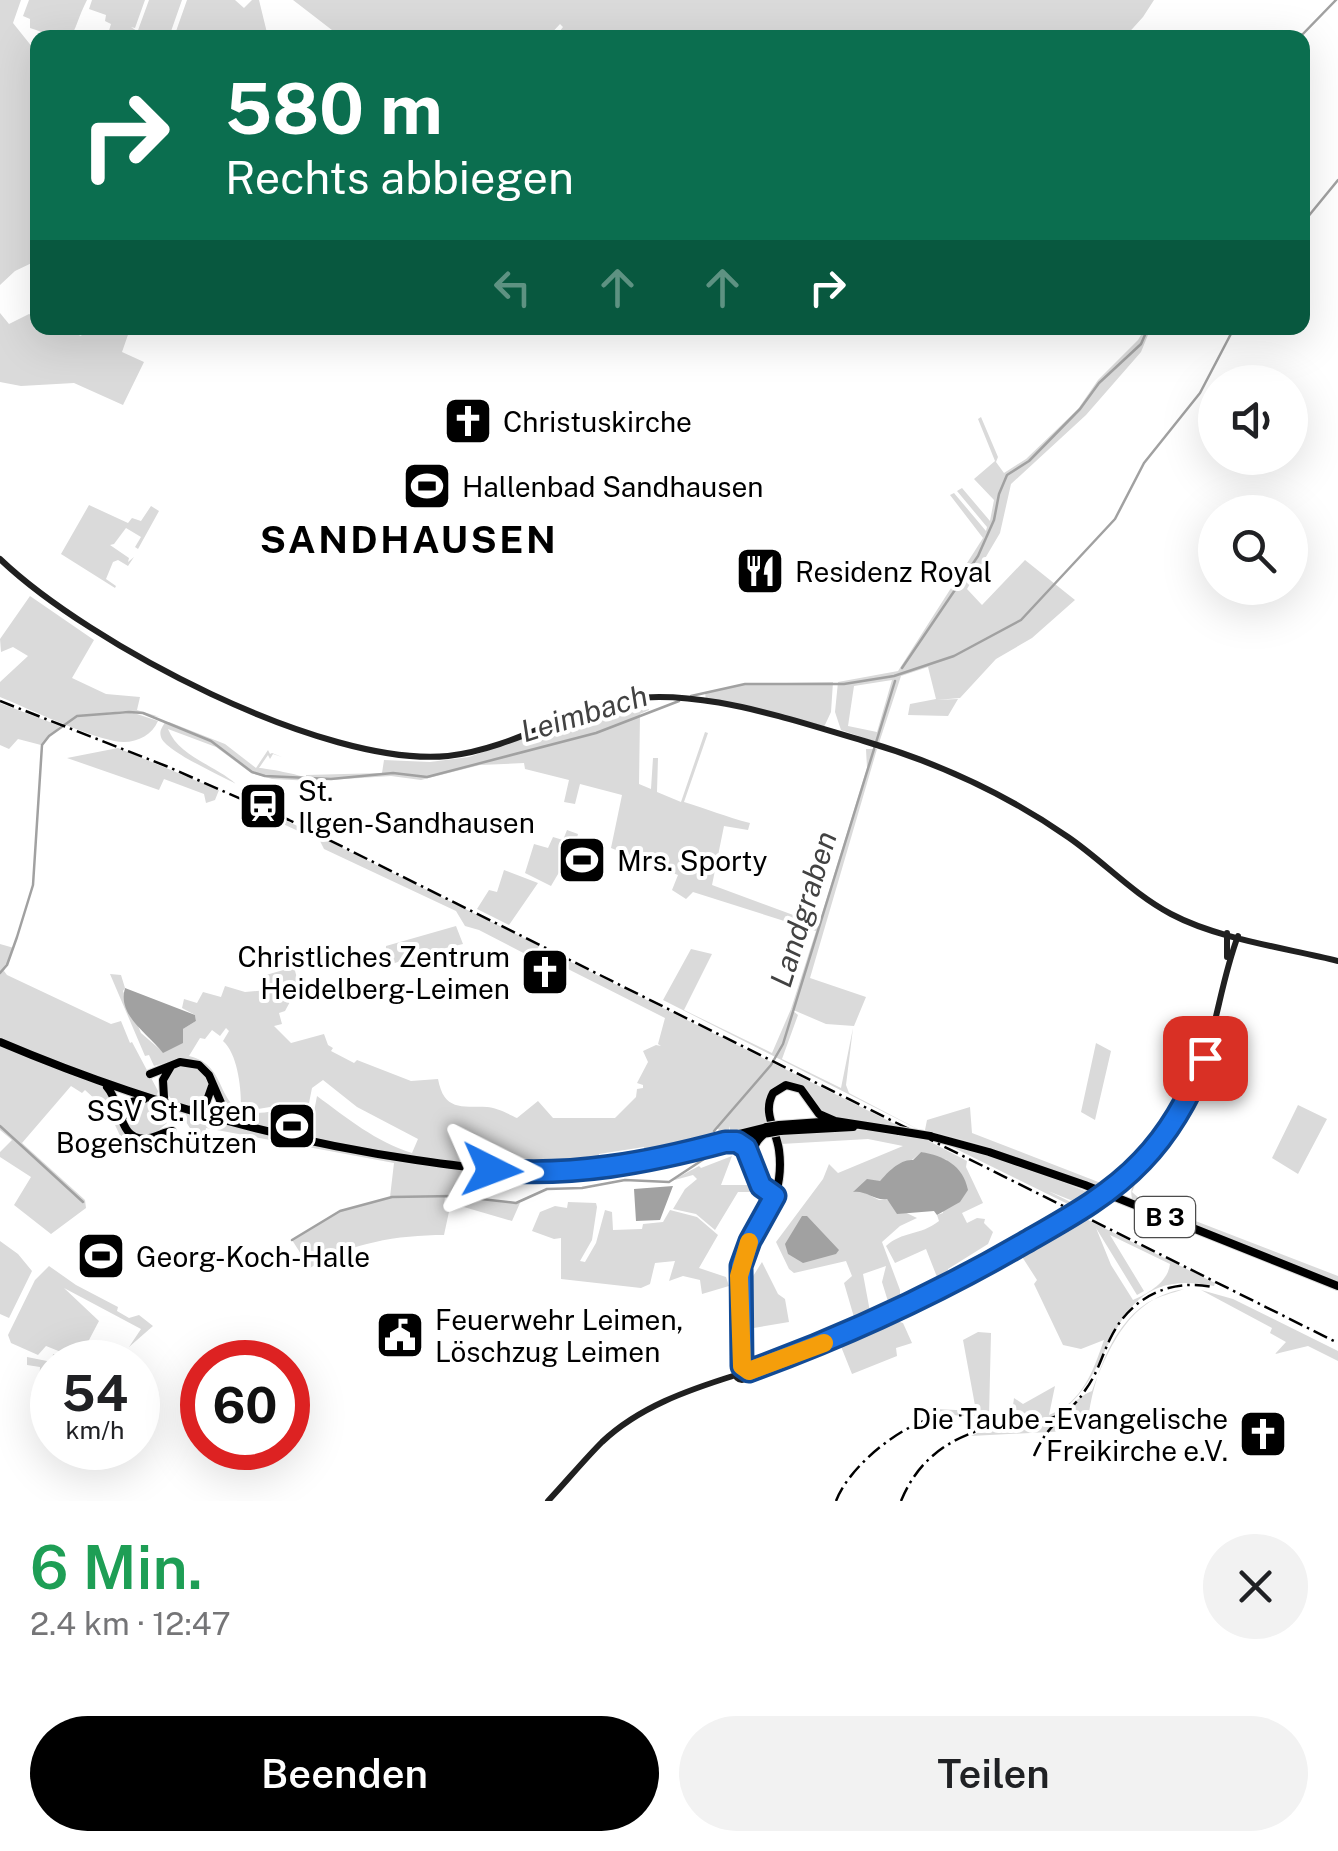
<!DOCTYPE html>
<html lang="de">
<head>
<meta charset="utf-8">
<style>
	:root { --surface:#fff; --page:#f2f2f2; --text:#202124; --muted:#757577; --accent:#000 }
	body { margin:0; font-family:"Public Sans",sans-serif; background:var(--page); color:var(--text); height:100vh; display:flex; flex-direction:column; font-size:38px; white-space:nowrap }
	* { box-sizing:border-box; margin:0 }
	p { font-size:32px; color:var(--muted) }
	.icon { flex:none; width:55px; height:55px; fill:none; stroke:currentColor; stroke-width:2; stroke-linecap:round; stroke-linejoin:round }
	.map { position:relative; height:1501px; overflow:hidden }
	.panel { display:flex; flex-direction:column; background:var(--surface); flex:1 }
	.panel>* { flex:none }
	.top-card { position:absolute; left:30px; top:30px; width:1280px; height:305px; border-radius:20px; box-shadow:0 10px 40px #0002; background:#0b6e4f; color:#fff; overflow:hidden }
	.tools { position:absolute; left:1198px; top:365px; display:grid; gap:20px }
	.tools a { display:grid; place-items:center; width:110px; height:110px; border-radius:50%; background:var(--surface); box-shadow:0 10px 40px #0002; font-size:50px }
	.speed { position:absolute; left:30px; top:1340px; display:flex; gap:20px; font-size:50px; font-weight:700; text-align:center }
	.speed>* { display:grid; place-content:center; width:130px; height:130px; border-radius:50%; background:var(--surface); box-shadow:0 10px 40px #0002; line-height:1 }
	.speed small { font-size:25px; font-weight:400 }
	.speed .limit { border:15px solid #d22; background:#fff; color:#111 }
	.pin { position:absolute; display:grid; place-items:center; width:85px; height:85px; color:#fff; margin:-42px; border-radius:20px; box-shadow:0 5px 15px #0006 }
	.me { position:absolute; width:110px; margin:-55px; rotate:93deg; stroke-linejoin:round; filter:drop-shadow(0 0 8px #0008) }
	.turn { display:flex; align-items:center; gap:35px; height:210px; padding:0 30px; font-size:45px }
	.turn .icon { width:130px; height:130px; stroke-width:2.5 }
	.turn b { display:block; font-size:70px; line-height:85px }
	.lanes { display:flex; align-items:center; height:95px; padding:0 30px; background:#0003; justify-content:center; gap:50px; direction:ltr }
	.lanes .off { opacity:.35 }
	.round { display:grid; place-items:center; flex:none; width:105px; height:105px; border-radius:52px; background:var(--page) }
	.head { display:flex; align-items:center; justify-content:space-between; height:170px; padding:0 30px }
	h1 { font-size:60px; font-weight:600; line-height:75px; color:#1e9e55 }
	.action { display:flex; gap:20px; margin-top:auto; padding:20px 30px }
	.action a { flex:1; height:115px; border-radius:60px; background:var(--accent); color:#fff; font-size:40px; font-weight:600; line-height:115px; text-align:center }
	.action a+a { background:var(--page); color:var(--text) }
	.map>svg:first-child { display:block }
</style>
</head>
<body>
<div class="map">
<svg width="1338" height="1501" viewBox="0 0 1338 1501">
	<rect width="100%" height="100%" fill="#fff"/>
	<!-- green -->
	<path fill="#dadada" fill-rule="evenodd" d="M0,0H21L13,23L37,53L38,260L15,271L0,285Z
		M29,0H87C68,37 82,46 30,28V19L23,16Z
		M92,0H145L135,28L131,27L146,37H107L111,24L105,21L106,15L89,9Z
		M149,0H182L169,37H151L137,33Z
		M187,0H235L244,8L252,0H259L268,37H205L204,33L174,37Z
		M293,0H1154L1143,17L1124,38H560L556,36L563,27L560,24L548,37H341Z
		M0,313L9,324L29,314L37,318L38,328H61L81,336L86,328L130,329L122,352L144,362L123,405L74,383L21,386L0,382Z
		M1144,330H1150L1141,352L1086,415L1011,484L1000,533L967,589L982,605L1025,560L1075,600L1032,638L996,659L960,698L936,700L958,699L948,716L908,715L910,704L936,699L928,667L901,676L879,743L841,730L835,712L838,682L898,671L983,538L950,495L954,493L986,531L987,527L957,491L962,488L990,521L994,500L974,479L995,461L978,419L981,417L998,457L996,462L1004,473L1026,459L1078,409L1098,380L1138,340ZM892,680L877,732L848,726L854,686Z
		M89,505L128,523L132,518L141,521L151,506L159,511L138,549L135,547L141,537L126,528L114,544L110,545L129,558L128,562L134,557L128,566L118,560L113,562L106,579L116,586L115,588L61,554Z
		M30,596L94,640L72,678L106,694L140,697L137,710L160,717L124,711L90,715L134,713L158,721C151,737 133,745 114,741C79,733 34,711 0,697V682L28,656L13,647L1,652L0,639Z
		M833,682L831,712L824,727L706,701L705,692L745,684Z
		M0,703L60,726L41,745L18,739L9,749L0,745Z
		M648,706L649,710L640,714L639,784L651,789L653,758H658L657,792L681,802L705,732L708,733L684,802C708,809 726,817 750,823L748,830L724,826L712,885L815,923L821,917L867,768L866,749H877L810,978L866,997L854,1026L826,1024L791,1009L798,1015L782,1059L841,1088L853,1028L846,1085L849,1093L931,1136L663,1000L691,949L712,954L684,1010L772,1053L791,1009L816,931L693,892L686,899L672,890L678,875L611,848L622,795L580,784L575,804L564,802L569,780L525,769L524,763L480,765L421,780L391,776L313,781L272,779L251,773L216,747L168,729C179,757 215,765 236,784C220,775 165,751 161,737C159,731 162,728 165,722H169L225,744L256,768L268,750L270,754L272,753L282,757L273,754L270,759L268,755L259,768C265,768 302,775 306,778V775L382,773L384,760L430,762L469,757L600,711Z
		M118,748L219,790L215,800L206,803L204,794L164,779L159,790L67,758Z
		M265,811L304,829L536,944L539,946L533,958L479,930L465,926L456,911L324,849L320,841L283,824L285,820L280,818V822L266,815Z
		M567,830L578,834L575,845L551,886L525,873L534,844L548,848L553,837L563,840Z
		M504,870L538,883L509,925L477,909L489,890L497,892Z
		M456,926L463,944L433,951L435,960L414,965L411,958L385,966L386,946Z
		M0,944L14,948L4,971L7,975L111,1024L121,1021L130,1043L132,1042L158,1091L157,1096L126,1088L0,1039Z
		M543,948L905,1129L827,1117L794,1084L768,1095L765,1109L768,1123L731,1133L729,1126V1131L715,1135L719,1129H714L712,1135L669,1153L613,1166V1159L644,1153V1147L599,1154V1168L531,1170L449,1163L317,1141L261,1126L225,1106L211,1073L202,1063L176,1060L154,1066L149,1055L145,1056L110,974L121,975L125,988L123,991L141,1033L163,1052L181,1035L183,1029L196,1021L195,1015L182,1008L184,999L197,1003L203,992L221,997L225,986L245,992L268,990L266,975L294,967L298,982L288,986L291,1000L285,1011L279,1013L282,1024L274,1026L291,1043L324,1034L328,1045L333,1048L331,1051L354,1063L357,1060L411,1081L438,1079C444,1111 461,1106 487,1107C495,1107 509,1114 517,1118L538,1101L553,1118H615L636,1097L637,1089L643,1088V1085L637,1083L648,1062L643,1051L656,1045L661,1046L658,1044L665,1018L558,964L556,967L538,958ZM226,1028L229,1031L223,1041C237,1053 241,1086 241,1104L258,1109L276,1106L274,1111C208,1124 236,1067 189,1056L200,1038L205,1039L212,1030L220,1036ZM323,1080L357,1107L418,1139L412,1153C376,1142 347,1118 317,1096L310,1133H303L312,1088Z
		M1213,1025C1197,1080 1172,1139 1104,1191L982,1145L925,1130L927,1120L970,1107L972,1133L1106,1185L1147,1151L1171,1121L1173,1116L1157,1137L1180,1099L1183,1102L1185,1098L1197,1069L1183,1096L1184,1093L1209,1026V1033Z
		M1096,1043L1111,1051L1095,1120L1081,1112Z
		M0,1045L105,1088L112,1094L127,1136L146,1145L161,1146L144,1149L122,1140L109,1112L85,1090L82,1093L71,1086L22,1143L85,1200L86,1208L51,1234L14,1205L31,1177L0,1157V1152L12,1140L0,1130Z
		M1206,1061L1196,1090L1168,1137L1164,1151L1137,1180L1132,1192L1141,1200L1338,1276V1284L1132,1199C1127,1176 1151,1171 1159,1153C1173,1122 1193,1094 1206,1061Z
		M166 1085a21 21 0 1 1 42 0a21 21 0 1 1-42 0Z
		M142,1100C156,1104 166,1107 167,1123L154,1134L137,1136L126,1124V1114Z
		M1298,1105L1327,1119L1298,1174L1272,1158Z
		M179,1111L306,1143L545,1174L544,1177L464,1172L460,1197L520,1203L512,1221L457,1205L459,1197L445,1196L444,1205L450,1207L444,1235C398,1235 349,1243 310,1268L292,1240L337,1212L390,1197L394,1163L206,1128L204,1138L197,1139Z
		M833,1129L884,1131L927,1140L967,1161L966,1167L983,1203L962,1213L967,1223L977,1218L985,1219L984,1223L993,1232L988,1244L948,1269L946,1279L939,1282L926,1249L895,1263L886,1246C902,1231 920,1236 939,1221L937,1215L943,1213L947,1160L921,1152C905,1168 881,1181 861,1191L879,1200L887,1199L894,1207L917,1218L900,1226L882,1242L900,1290V1300L890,1308L882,1282L886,1266L863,1274L871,1317L856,1324L844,1283L852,1276L846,1261L794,1273L789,1269L776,1242L823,1179L829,1164L838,1173L903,1146L868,1139L781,1144L779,1135Z
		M944,1143L1014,1162L1097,1196L1083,1205L1048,1191L1081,1207L1078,1209Z
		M732,1156L721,1185H753L758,1192H738L715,1230L696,1214L673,1209L685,1189L697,1179L693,1175L671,1181L699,1166L701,1168Z
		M568,1202L596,1203L597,1207L592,1240L580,1261L585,1262L596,1243L605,1210L612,1212L613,1230L642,1229L643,1224L663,1222L670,1210L697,1217L718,1235L699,1268L726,1277L729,1286L702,1294L700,1280L683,1276L669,1281L675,1261L655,1263L650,1284L641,1288L561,1279V1238L554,1239L532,1231L540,1212L555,1206L567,1208Z
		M1078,1215L1215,1283L1214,1286C1099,1262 1122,1384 1049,1418C1014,1434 971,1410 934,1416L936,1409L976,1411L963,1340L978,1332L991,1333L989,1416L1011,1420L1014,1398L1023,1404L1055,1386L1049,1415C1083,1402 1093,1371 1104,1340L1081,1349L1063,1345L1034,1284L1037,1280L1019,1252L1011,1255L1071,1219L1072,1223V1219ZM1096,1228L1137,1295L1144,1291L1110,1235L1170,1264C1168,1282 1149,1293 1133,1300L1111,1265Z
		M0,1241L18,1254L32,1271L9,1318L0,1314Z
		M762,1262L778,1294L785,1299L789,1322L748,1329L743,1325V1292Z
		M49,1266L76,1285L118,1307L117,1311L129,1318L139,1315L153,1326L129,1347L141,1329L64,1288L99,1321L79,1359L74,1357L73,1362H52V1383L51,1377H46L45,1387L39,1386L40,1367L27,1365V1357L52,1362L53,1354H66L46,1346L38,1355L11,1343L8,1335L35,1280Z
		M1184,1289C1173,1293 1159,1296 1147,1303C1109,1328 1090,1387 1087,1430L971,1436C994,1423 1021,1431 1044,1423C1064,1416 1074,1398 1092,1391C1110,1345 1130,1298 1184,1289Z
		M1201,1290L1233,1299L1338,1351V1361L1308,1346L1275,1354L1286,1342L1270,1333L1272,1328Z
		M894,1320L903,1323L912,1343L896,1348L897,1356L852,1374L840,1344Z"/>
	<!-- water -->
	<path fill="#a1a1a1" d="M125,988L195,1015L196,1021L183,1029V1043L163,1053C148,1033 117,1016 125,988Z
		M921,1152C944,1156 963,1165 968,1190L960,1202L937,1215L934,1211L897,1214L887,1199C874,1201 866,1190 853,1192L867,1179L880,1181C888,1172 900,1159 913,1160Z
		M673,1186L660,1220L636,1221L634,1189Z
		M807,1216L839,1250L836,1254L803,1263L788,1254L785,1244L802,1216Z"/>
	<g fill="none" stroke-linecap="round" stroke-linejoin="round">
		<!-- stream -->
		<path stroke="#a1a1a1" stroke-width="2.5" d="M1299,38L1336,0
			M1302,224L1338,180
			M902,668L978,556L994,520L999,494L1007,475L1029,461L1080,409L1099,383L1141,344L1148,328
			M691,696L745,684H844L894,676L954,656L1021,620L1115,519L1144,463L1200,393L1234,328
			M0,973L7,965L17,937L33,885L42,745L49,736L77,716L129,712L143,713L211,741L252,772L265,776L331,779L393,773L427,777L596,733L679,701
			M0,1126L83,1202
			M714,1131L771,1065L783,1044L895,681
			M292,1240L340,1211L392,1197L454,1196L516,1203L547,1189L582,1188L625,1180L669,1182L704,1159L709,1151"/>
		<!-- primary casing -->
		<g stroke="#dbdbdb" stroke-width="10">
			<path id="primary" d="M0,1042C134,1099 271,1139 416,1160C471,1168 527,1175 583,1171C646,1165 706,1143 769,1133
				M150,1074L180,1062L199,1065L209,1075L222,1105L252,1125
				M107,1087C122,1103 118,1144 149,1138C157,1137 164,1132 172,1131
				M164,1097L163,1080L170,1068
				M190,1110L206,1103L212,1086
				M123,1117L132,1102L144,1099
				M779,1125L835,1121L899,1131
				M780,1131L853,1127
				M764,1134C745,1149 751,1176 767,1191
				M930,1136L989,1152L1085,1185L1338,1286
				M691,1146L767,1127
				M767,1186L776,1193C780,1179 781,1165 779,1150C776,1129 762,1113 773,1093L786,1085L801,1089L819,1114L835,1121"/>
		</g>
		<!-- secondary -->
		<path stroke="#202020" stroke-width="6" d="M0,559C89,644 324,768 448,756C503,750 553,720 605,704C682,681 788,719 864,741C936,762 1006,794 1068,837C1103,861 1133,894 1171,914C1218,939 1286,948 1338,961
			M1227,933V957
			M1117,1184C1156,1149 1188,1108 1205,1057C1218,1017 1223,975 1238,936
			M742,1366L741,1267L750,1241L776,1193
			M735 1373a7 7 0 1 1 14 0a7 7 0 1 1-14 0Z
			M749,1371C860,1330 964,1278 1067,1219
			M548,1501C566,1482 583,1461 602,1442C639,1407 688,1390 736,1375"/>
		<!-- primary -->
		<use href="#primary" stroke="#000" stroke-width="8"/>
		<!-- rail -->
		<path stroke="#000" stroke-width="2.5" stroke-dasharray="15 5 2.5 5" stroke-linecap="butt" d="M0,701L166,766L289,820L1338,1343
			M1034,1456C1049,1420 1068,1417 1086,1389C1097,1374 1102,1356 1110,1339C1129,1299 1168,1278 1212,1287
			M836,1501C850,1464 909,1417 949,1415C987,1414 1019,1434 1056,1416
			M901,1501C919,1457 953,1435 999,1425"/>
		<!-- primary-bridge casing -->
		<g stroke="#dbdbdb" stroke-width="10" stroke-linecap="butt">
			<path id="primary-bridge" d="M767,1127L779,1125
				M899,1131L930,1136
				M769,1133L780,1131"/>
		</g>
		<!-- secondary-bridge -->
		<path stroke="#202020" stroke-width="6" d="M1099,1198L1117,1184
			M1067,1219L1088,1206"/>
		<!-- primary-bridge -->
		<use href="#primary-bridge" stroke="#000" stroke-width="8"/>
	</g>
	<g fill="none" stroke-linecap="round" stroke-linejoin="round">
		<!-- route casing -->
		<g stroke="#114b97" stroke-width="25">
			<path id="route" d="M492,1170C572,1177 647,1163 725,1142H737L746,1148L761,1186L775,1196L750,1241L741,1266L742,1366L749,1371C845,1336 936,1294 1024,1243C1066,1219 1109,1196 1142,1161C1171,1131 1190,1096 1205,1058"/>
		</g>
		<!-- route -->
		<use href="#route" stroke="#1a73e8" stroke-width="18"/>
		<!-- slow -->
		<path stroke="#f59e0b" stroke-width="18" d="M749,1242L739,1276L742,1366L749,1371L824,1343"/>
	</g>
	<!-- icons -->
	<defs>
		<g id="church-square" transform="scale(2.5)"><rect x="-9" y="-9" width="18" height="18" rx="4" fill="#000" stroke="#fff"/><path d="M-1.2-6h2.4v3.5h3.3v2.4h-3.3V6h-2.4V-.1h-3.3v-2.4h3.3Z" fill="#fff"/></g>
		<g id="stadium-square" transform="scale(2.5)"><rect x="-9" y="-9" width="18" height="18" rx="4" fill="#000" stroke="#fff"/><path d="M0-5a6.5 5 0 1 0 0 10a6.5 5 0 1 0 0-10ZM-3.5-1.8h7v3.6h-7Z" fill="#fff"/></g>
		<g id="restaurant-square" transform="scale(2.5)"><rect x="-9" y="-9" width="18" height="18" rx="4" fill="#000" stroke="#fff"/><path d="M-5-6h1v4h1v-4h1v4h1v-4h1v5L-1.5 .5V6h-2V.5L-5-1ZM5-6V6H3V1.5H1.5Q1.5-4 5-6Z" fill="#fff"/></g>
		<g id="station-square" transform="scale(2.5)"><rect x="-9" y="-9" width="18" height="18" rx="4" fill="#000" stroke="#fff"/><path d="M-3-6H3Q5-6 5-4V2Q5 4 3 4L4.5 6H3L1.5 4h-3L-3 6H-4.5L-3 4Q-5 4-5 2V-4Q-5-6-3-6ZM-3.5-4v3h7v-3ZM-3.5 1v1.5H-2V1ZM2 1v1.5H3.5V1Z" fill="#fff"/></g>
		<g id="civic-square" transform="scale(2.5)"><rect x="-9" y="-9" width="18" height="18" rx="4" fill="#000" stroke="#fff"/><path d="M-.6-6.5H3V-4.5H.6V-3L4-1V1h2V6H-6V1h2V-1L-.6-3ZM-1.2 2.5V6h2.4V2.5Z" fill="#fff"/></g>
	</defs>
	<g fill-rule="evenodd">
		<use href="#church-square" x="468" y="421"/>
		<use href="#stadium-square" x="427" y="486"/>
		<use href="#restaurant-square" x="760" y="571"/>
		<use href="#station-square" x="263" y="806"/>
		<use href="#stadium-square" x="582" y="860"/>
		<use href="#church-square" x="545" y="972"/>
		<use href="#stadium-square" x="292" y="1126"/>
		<use href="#stadium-square" x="101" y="1256"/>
		<use href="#civic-square" x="400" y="1335"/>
		<use href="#church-square" x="1263" y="1434"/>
	</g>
	<g text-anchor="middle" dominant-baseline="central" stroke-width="8" stroke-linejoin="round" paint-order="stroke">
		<!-- shield labels -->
		<rect fill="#fff" stroke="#4c4c4c" stroke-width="2.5" x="1135" y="1197" width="60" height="40" rx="8"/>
		<g font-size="25" font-weight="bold" fill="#000">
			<text x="1165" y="1217">B 3</text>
		</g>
		<!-- poi labels -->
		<g font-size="28" fill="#000" stroke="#fff" text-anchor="start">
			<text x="503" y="421">Christuskirche</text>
			<text x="462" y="486">Hallenbad Sandhausen</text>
			<text x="795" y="571">Residenz Royal</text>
			<text x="298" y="790">St.<tspan x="298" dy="32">Ilgen-Sandhausen</tspan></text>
			<text x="617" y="860">Mrs. Sporty</text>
			<text x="510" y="956" text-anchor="end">Christliches Zentrum<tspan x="510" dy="32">Heidelberg-Leimen</tspan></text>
			<text x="257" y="1110" text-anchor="end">SSV St. Ilgen<tspan x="257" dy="32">Bogenschützen</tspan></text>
			<text x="136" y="1256">Georg-Koch-Halle</text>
			<text x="435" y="1319">Feuerwehr Leimen,<tspan x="435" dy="32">Löschzug Leimen</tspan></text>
			<text x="1228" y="1418" text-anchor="end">Die Taube - Evangelische<tspan x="1228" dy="32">Freikirche e.V.</tspan></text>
		</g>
		<!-- water labels -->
		<g font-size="30" font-style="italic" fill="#424242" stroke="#fff">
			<text transform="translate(584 713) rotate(-17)">Leimbach</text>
			<text transform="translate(803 909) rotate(-73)">Landgraben</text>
		</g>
		<!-- district labels -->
		<g font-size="38" font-weight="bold" letter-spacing="2.5" fill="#000" stroke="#fff">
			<text x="409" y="539">SANDHAUSEN</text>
		</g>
	</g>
</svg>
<div class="tools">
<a><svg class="icon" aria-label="sound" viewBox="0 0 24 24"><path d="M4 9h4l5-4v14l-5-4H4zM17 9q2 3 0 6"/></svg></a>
<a><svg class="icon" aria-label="search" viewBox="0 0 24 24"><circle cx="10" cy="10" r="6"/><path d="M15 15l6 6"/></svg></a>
</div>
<div class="speed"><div>54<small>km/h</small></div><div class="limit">60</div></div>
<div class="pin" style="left:1205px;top:1058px;background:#d93025"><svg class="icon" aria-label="arrive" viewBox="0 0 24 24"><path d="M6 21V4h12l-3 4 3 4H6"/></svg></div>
<svg class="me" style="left:492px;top:1170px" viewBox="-20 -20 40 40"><path d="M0-17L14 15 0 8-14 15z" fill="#1a73e8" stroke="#fff" stroke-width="4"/></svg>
<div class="top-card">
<div class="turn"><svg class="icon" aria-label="right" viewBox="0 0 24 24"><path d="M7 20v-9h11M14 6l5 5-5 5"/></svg><div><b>580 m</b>Rechts abbiegen</div></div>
<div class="lanes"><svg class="icon off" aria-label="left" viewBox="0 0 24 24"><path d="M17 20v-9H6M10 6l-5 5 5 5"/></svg><svg class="icon off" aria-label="ahead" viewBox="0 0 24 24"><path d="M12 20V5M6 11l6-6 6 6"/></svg><svg class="icon off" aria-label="ahead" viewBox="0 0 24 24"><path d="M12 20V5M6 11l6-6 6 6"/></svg><svg class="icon" aria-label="right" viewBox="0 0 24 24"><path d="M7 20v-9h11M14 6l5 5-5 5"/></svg></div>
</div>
</div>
<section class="panel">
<div class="head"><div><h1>6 Min.</h1><p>2.4 km · 12:47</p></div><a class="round"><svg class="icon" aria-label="close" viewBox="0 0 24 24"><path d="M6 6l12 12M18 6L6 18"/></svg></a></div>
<div class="action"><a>Beenden</a><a>Teilen</a></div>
</section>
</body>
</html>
